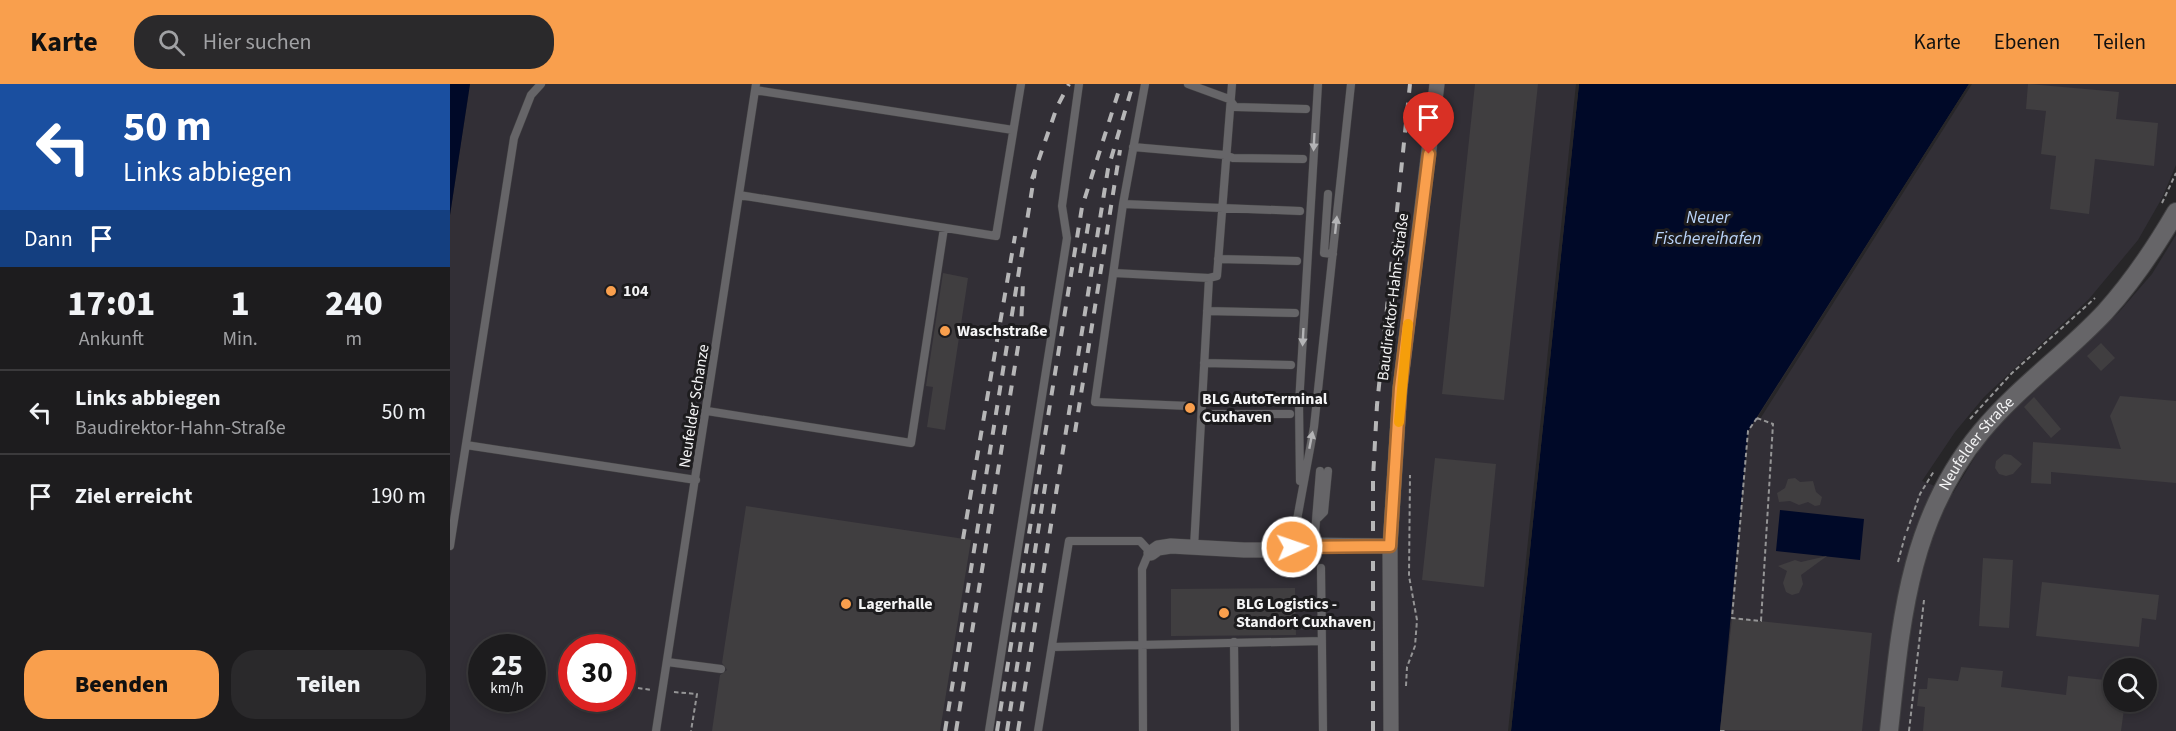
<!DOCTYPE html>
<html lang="de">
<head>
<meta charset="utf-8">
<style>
	:root { --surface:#1d1c1e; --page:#2a292b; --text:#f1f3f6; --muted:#a0a1a4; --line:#3b3a3c; --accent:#f99f4d }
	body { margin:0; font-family:"Source Sans 3",sans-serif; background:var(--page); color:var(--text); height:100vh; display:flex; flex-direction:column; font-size:22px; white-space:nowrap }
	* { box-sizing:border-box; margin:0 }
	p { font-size:20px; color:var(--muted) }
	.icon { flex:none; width:33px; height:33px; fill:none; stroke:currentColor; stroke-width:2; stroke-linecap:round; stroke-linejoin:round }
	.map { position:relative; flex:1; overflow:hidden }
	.details { display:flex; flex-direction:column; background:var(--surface); width:450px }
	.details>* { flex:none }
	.top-card { background:#1a4fa0; color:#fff; overflow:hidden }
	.fabs { position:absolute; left:1653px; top:574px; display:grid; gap:12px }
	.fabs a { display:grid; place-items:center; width:54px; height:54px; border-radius:50%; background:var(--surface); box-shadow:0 3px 9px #0003,0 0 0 2px var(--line); font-size:30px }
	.speed { position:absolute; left:18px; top:550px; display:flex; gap:12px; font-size:30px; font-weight:700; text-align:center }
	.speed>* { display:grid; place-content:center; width:78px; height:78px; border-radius:50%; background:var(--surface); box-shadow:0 3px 9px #0003,0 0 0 2px var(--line); line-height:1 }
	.speed small { font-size:15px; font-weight:400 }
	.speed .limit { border:9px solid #d22; background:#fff; color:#111 }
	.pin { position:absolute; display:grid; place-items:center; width:51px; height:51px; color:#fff; margin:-62px -26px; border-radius:50% 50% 50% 0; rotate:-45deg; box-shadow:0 0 6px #0007 }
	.pin .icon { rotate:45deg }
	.me { position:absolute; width:66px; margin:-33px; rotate:87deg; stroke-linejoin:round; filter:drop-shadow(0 0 4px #0008) }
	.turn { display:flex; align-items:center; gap:21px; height:126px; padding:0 24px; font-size:27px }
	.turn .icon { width:78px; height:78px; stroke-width:2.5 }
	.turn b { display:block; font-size:42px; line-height:51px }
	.then { display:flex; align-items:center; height:57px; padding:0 24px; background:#0003; gap:12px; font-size:22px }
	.eta { display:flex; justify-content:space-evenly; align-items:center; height:102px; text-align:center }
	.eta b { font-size:36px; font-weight:800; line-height:42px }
	.primary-button { display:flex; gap:12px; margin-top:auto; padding:12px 24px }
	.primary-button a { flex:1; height:69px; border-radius:24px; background:var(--accent); color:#111; font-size:24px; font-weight:800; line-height:69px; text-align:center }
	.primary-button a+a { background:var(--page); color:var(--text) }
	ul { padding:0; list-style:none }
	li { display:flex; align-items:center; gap:18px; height:84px; padding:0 24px; border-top:2px solid var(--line) }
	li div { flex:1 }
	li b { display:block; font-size:22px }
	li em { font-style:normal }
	header { display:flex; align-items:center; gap:36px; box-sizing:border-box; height:84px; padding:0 30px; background:var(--accent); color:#111 }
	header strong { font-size:28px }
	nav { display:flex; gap:33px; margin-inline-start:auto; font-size:21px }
	.search { width:420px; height:54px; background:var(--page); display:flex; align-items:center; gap:15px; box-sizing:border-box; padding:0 21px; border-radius:24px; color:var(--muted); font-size:22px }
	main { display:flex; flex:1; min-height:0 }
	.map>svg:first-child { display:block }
</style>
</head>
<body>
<header>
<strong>Karte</strong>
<div class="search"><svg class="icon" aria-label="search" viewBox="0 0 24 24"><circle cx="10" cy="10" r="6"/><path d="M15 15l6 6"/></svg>Hier suchen</div>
<nav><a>Karte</a><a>Ebenen</a><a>Teilen</a></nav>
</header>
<main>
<section class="details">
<div class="top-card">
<div class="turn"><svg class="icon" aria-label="left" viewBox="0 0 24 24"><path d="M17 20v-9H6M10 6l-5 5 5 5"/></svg><div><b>50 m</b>Links abbiegen</div></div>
<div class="then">Dann<svg class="icon" aria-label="arrive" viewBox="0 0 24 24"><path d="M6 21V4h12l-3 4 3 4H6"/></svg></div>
</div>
<div class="eta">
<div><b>17:01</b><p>Ankunft</p></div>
<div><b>1</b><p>Min.</p></div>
<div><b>240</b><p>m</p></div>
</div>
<ul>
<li><svg class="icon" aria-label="left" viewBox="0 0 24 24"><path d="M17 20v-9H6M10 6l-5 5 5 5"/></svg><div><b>Links abbiegen</b><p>Baudirektor-Hahn-Straße</p></div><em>50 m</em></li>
<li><svg class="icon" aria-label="arrive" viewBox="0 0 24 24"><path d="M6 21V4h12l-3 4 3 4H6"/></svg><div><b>Ziel erreicht</b></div><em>190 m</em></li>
</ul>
<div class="primary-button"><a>Beenden</a><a>Teilen</a></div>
</section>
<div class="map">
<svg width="1726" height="647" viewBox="0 0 1726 647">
	<rect width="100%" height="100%" fill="#272628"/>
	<!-- built -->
	<path fill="#322f36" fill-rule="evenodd" d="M20,0H1129L1061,647H0V131ZM32,564H82V615H32ZM122,564H172V615H122Z
		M1519,0H1726V81L1712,114L1688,156L1639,215L1534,313L1505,348L1472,397L1503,409L1531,363L1547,342L1669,228L1702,190L1726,151V647H1270L1298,347ZM1664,585H1696V618H1664Z"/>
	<!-- water -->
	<path fill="#000928" d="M0,0H20L0,131Z
		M1129,0H1519L1298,347L1270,647H1061Z
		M1330,426L1414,435L1410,476L1326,467Z"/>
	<!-- pier -->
	<path fill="#272628" d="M1126,0H1129L1061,647H1058Z
		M1519,0H1522L1310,335L1307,334Z"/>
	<!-- building -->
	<path fill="#403e40" d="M1025,0H1088L1054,316L992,310Z
		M1578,0L1669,8L1666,35L1708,39L1704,82L1645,75L1639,130L1600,125L1606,72L1591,70L1596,27L1576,25Z
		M493,189L518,194L495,346L477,343L483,303L476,302Z
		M1651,259L1665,274L1651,287L1637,272Z
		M1670,312L1726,317V399L1601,388V400L1581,399L1583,358L1671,365L1660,332Z
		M1584,313L1611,345L1601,354L1574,323Z
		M1554,370L1561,371L1572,380L1563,390L1556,392L1549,390L1545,384L1546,377Z
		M985,374L1046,380L1034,503L972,496Z
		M1345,394L1350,398L1363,397L1366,408L1372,413L1370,421L1365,422L1358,418L1349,421L1340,417L1329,418L1327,409L1335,404L1338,395Z
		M296,422L521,456L490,647H262L270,591L277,586L272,579Z
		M1377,472L1351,491L1353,500L1349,509L1342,511L1336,508L1333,499L1337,487L1328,482L1345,476L1351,478Z
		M1533,474L1563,476L1559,544L1529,542Z
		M1592,498L1709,511L1706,536L1692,534L1689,563L1586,552Z
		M845,504L846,551L721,552V505Z
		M1282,534L1422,549L1412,647L1270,646Z
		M1511,583L1553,587L1551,603L1616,611L1618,592L1664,597V618H1675L1671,647H1473L1475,623L1467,622L1469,605H1477L1478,594L1508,597Z"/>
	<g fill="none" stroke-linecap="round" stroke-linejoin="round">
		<!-- service casing -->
		<g stroke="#424143" stroke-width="9">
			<path id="service" d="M695,0L673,120L645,318L739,322
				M738,0L779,15L785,23L856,25
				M305,6L563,46
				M683,63L775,71L783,74L853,75
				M878,110L874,169L883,170
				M289,111L546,152L571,0
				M673,120L850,127
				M768,175L847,177
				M664,189L759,194L744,463
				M759,194L767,192L782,0
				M757,227L845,229
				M754,279L841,281
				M257,327L461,359L494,144
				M752,330H840
				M16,361L246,396
				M850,397L849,320L868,0
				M868,434L874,428L878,387
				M864,461L870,387
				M0,462L64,54L81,11L91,0
				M842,463L864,343L901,0
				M871,484L873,647
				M784,558L785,647
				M602,563L872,557
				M217,578L271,585
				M206,647L306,0
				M539,647L617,154L612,122L629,0
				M588,647L619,457H690L701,469L697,473L692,485L693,647"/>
		</g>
		<!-- minor casing -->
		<g stroke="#424143" stroke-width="16">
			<path id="minor" d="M701,469L708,464L721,462L794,466H820L854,461L940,462
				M941,647L940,462L950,304L987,0"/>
		</g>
		<!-- tertiary casing -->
		<g stroke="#424143" stroke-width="20">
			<g id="tertiary">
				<path id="s1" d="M1439,647C1451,539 1458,436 1531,348C1568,303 1616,270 1655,228C1683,197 1705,164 1726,128"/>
			</g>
		</g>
		<!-- path -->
		<path stroke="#959596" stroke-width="2" stroke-dasharray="4.5 3" stroke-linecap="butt" d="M1712,119L1726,89
			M1307,334L1323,340L1311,537L1282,534L1298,347Z
			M1520,335L1562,289L1645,214
			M1457,447L1470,410L1484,387
			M1448,478L1455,452
			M956,602L957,583L965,562L967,536L959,492L960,391
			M188,604L202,606
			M224,608L247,610L241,647
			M1270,647H1275
			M1459,647L1474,516"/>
		<!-- service -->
		<use href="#service" stroke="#666568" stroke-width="8"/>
		<!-- minor -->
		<use href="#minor" stroke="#666568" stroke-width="15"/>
		<!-- tertiary -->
		<use href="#tertiary" stroke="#666568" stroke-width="18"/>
		<!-- rail -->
		<path stroke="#b6b6b7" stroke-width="4" stroke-dasharray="10 10" stroke-linecap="butt" d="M582,95L607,23L619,0
			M630,189L639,136
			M625,348L670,66
			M513,455L565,152
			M495,647L585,87
			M506,647L571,244L573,198
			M547,647L632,123L671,0
			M557,647L596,396
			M568,647L658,85L683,0
			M923,647V394L927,321L960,0"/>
	</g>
	<!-- one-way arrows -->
	<defs><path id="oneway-solid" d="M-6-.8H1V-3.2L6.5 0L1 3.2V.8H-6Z" transform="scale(1.5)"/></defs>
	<g fill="#b4b4b6">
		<use href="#oneway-solid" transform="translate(864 58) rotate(93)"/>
		<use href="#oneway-solid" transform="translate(886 141) rotate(-84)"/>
		<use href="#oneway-solid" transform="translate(853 253) rotate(93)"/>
		<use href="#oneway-solid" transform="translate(861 356) rotate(-79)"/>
	</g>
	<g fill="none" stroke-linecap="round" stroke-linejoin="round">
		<!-- route casing -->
		<g stroke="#a26732" stroke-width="15">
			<path id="route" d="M842,463L940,462L950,304L979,70"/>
		</g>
		<!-- route -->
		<use href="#route" stroke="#f99f4d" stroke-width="10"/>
		<!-- slow -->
		<path stroke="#f59e0b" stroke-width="10" d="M949,338L958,240"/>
	</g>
	<!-- markers -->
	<g fill="#f99f4d" stroke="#1d1c1e" stroke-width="2">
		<circle cx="161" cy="207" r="6"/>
		<circle cx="495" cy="247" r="6"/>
		<circle cx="740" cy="324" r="6"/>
		<circle cx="396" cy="520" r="6"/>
		<circle cx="774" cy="529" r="6"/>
	</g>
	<g text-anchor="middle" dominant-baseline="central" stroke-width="6" stroke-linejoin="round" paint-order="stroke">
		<!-- poi labels -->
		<g font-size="16" font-weight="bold" fill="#f4f4f5" stroke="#1d1c1e" text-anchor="start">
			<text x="173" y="207">104</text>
			<text x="507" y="247">Waschstraße</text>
			<text x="752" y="315">BLG AutoTerminal<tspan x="752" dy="18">Cuxhaven</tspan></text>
			<text x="408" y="520">Lagerhalle</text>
			<text x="786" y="520">BLG Logistics -<tspan x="786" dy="18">Standort Cuxhaven</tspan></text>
		</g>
		<!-- street labels -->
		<g font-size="16" fill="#f4f4f5" stroke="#1d1c1e">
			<text transform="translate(943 213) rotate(-83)">Baudirektor-Hahn-Straße</text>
			<text transform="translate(244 322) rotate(-81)">Neufelder Schanze</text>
			<text stroke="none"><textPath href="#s1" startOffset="306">Neufelder Straße</textPath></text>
		</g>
		<!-- water labels -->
		<g font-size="18" font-style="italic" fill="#bad4f9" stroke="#1d1c1e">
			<text x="1258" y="133">Neuer<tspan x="1258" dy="21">Fischereihafen</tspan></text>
		</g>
	</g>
</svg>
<div class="fabs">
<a><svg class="icon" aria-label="search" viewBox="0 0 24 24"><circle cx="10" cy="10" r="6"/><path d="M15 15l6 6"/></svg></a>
</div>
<div class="speed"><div>25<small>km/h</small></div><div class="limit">30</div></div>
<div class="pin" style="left:979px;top:70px;background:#d93025"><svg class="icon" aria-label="arrive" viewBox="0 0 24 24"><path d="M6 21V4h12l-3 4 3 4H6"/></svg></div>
<svg class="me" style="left:842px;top:463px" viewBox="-20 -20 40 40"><circle r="17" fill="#f99f4d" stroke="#fff" stroke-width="3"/><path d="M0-11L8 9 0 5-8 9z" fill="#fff"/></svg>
</div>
</main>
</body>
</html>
